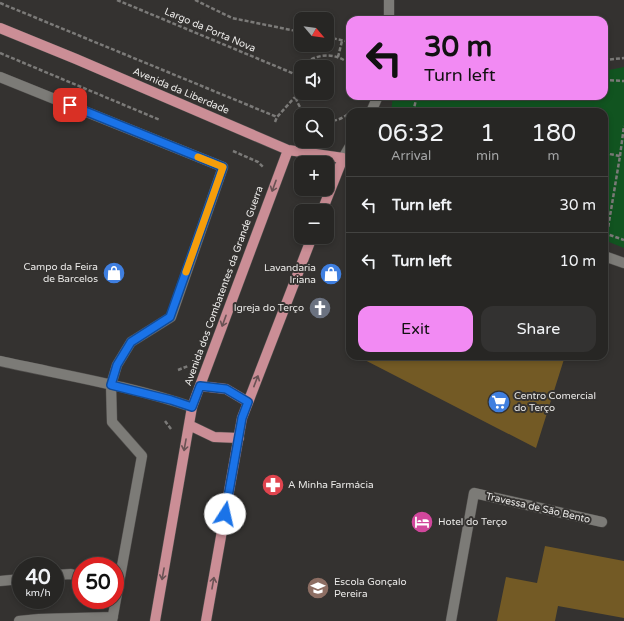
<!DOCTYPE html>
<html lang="en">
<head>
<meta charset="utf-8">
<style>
	:root { --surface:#272624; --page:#333231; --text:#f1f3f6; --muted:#a4a5a6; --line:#434341; --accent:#f28af3 }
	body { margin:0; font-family:"Varela Round",sans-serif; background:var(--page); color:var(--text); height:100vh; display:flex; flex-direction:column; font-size:15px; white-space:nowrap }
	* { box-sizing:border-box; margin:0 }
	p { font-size:13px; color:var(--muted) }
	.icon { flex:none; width:22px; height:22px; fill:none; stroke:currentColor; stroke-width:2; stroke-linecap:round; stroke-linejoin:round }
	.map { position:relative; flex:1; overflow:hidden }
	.panel { position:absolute; left:346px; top:108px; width:262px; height:252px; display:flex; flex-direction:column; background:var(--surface); border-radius:12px; box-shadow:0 2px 6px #0003,0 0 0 1px var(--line) }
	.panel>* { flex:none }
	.hud { position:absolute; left:346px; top:16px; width:262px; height:84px; border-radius:12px; box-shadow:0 2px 6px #0003,0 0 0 1px var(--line); background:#f28af3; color:#111; overflow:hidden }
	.needle { width:26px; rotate:119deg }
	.controls { position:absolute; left:294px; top:12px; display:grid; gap:8px }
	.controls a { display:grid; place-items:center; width:40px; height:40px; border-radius:8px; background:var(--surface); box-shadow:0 2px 6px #0003,0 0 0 1px var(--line); font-size:20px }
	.speed { position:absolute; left:12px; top:557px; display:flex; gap:8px; font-size:20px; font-weight:700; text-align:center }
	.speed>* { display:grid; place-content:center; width:52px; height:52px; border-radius:50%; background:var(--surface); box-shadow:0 2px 6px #0003,0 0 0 1px var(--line); line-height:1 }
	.speed small { font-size:10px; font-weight:400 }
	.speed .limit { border:6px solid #d22; background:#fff; color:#111 }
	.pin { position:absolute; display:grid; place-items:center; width:34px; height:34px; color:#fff; margin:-17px; border-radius:8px; box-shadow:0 2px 6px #0006 }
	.me { position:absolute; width:44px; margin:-22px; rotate:10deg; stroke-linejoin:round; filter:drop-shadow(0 0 3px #0008) }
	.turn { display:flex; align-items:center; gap:14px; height:84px; padding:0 12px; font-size:18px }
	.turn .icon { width:52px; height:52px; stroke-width:2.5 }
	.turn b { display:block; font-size:28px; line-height:34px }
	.eta { display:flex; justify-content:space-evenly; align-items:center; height:68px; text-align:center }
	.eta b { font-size:24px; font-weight:600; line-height:28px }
	.button { display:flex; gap:8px; margin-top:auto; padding:8px 12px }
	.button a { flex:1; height:46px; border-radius:12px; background:var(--accent); color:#111; font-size:16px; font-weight:600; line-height:46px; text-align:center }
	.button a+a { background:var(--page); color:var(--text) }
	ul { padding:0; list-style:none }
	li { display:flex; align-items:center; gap:12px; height:56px; padding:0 12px; border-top:1px solid var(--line) }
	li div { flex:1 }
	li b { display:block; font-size:15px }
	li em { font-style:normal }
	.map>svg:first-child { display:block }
</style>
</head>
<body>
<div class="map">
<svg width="624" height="621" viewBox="0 0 624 621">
	<rect width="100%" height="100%" fill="#343230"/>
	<!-- green -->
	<path fill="#115420" d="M624,67V248L604,240V112H391L393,96H604V71Z"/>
	<!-- building -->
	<path fill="#735a25" d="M357,356H565L536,448Z
		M545,546L624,561V618L558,606L555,621H497L506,577L537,583Z"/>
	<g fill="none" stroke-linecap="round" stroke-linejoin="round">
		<!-- minor casing -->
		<g stroke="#52504e" stroke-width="11">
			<path id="minor" d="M389,20V0
				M0,77L223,167L171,317L131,342L117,365L111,385L112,422L142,456L112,621
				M371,112L378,96
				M350,146L343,158L350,160
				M604,256L624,263
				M0,361C63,375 131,386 192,407
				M55,575L71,574L81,577
				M0,581L21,579
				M19,621L39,619L113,617
				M451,621L474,493L602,522"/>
		</g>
		<!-- major casing -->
		<g stroke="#52504e" stroke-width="11">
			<path id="major" d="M0,28L76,59L288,150L343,158L322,211
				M200,386L226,389L248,402
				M189,425L214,437L239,438
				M155,621L192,407L288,150
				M206,621L242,418L312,237"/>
		</g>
		<!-- path -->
		<path stroke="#7b7a78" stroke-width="2.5" stroke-dasharray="4 2" stroke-linecap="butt" d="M117,0L297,75
			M195,0L232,18L301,32
			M0,3L277,117
			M327,37L350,42
			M0,53L160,120
			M338,57L342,41
			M604,60L624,58
			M302,67C305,65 307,62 310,60C322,53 340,54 350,65
			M301,69C291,84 293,103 307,115
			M604,80L624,81
			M413,112L417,96
			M327,121C336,121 343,119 350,112
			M275,122L277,117L295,97
			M233,151L258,162L263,167
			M604,153L620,156L606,240
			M620,156L624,126
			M604,233L624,240
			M178,370L188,366
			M165,421L171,429"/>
		<!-- minor -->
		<use href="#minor" stroke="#7c7b77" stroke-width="10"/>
		<!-- major -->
		<use href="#major" stroke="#cb8e96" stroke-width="10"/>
	</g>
	<!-- one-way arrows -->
	<defs><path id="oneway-shaft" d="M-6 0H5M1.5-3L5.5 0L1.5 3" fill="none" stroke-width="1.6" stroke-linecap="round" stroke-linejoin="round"/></defs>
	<g stroke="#695254">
		<use href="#oneway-shaft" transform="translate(274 186) rotate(110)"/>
		<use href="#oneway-shaft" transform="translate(224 321) rotate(110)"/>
		<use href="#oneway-shaft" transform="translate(256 381) rotate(-69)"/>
		<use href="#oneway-shaft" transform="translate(185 445) rotate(100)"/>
		<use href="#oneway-shaft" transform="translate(163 574) rotate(100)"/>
		<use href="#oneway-shaft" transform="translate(213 583) rotate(-80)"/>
	</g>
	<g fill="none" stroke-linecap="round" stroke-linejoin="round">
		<!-- route casing -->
		<g stroke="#114b97" stroke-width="10">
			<path id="route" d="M70,105L223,167L170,317L131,342L117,365L111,385L171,400L192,407L200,386L226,389L248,402L242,418L225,514"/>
		</g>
		<!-- route -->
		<use href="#route" stroke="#1a73e8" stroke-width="7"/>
		<!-- slow -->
		<path stroke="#f59e0b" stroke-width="7" d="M186,272L223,167L198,157"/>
	</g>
	<!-- icons -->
	<defs>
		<g id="shop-disc" transform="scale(1.15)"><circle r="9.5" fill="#3f7fe0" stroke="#343230"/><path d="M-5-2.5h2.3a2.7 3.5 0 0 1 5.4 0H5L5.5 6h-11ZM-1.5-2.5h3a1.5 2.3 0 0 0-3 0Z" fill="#fff"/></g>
		<g id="church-disc" transform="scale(1.15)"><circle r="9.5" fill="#6b7280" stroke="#343230"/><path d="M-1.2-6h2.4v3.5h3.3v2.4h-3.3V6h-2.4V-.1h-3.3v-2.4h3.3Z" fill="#fff"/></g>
		<g id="supermarket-disc" transform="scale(1.15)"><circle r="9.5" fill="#3f7fe0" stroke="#343230"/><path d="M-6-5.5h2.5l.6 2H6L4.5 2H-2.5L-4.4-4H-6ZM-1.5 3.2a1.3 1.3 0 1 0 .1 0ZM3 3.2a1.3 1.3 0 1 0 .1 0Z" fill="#fff"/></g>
		<g id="pharmacy-disc" transform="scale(1.15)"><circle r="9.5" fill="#e0444e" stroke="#343230"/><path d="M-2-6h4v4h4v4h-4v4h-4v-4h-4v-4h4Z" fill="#fff"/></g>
		<g id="hotel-disc" transform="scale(1.15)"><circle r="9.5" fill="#d1479c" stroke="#343230"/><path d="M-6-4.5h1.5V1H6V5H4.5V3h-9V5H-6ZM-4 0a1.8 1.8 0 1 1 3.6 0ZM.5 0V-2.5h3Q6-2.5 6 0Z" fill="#fff"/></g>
		<g id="school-disc" transform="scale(1.15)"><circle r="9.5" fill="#8d6e63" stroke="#343230"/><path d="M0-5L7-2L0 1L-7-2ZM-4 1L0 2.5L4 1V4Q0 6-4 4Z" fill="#fff"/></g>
	</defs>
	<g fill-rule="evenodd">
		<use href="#shop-disc" x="114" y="273"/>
		<use href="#shop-disc" x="331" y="274"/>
		<use href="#church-disc" x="320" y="308"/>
		<use href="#supermarket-disc" x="499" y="402"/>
		<use href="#pharmacy-disc" x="273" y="485"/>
		<use href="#hotel-disc" x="422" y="522"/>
		<use href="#school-disc" x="318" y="588"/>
	</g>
	<g text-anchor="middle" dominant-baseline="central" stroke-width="4" stroke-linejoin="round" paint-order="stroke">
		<!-- street labels -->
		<g font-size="10" fill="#eae9e7" stroke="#343230">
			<text transform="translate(210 30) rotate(23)">Largo da Porta Nova</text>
			<text transform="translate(181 91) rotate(23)">Avenida da Liberdade</text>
			<text transform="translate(224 286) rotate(-70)">Avenida dos Combatentes da Grande Guerra</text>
			<text transform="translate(538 508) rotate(13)">Travessa de São Bento</text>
		</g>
		<!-- poi labels -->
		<g font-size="10" fill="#eae9e7" stroke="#343230" text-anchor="start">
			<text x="98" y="267" text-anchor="end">Campo da Feira<tspan x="98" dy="12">de Barcelos</tspan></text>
			<text x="316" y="268" text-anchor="end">Lavandaria<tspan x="316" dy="12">Iriana</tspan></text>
			<text x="304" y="308" text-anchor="end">Igreja do Terço</text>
			<text x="514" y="396">Centro Comercial<tspan x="514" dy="12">do Terço</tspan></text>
			<text x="288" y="485">A Minha Farmácia</text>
			<text x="438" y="522">Hotel do Terço</text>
			<text x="334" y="582">Escola Gonçalo<tspan x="334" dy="12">Pereira</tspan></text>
		</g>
	</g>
</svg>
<div class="controls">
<a><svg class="needle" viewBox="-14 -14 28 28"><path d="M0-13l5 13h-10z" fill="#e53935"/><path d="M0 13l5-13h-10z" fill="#a4a5a6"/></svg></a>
<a><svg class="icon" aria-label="sound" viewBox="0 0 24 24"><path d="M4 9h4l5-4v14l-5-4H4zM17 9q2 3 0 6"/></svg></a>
<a><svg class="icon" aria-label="search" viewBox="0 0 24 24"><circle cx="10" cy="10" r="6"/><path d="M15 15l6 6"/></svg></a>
<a>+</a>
<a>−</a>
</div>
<div class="speed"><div>40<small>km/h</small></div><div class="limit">50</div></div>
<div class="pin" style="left:70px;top:105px;background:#d93025"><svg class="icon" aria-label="arrive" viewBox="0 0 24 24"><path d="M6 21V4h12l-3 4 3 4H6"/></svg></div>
<svg class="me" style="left:225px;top:514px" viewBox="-20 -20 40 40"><circle r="19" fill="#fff"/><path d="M0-13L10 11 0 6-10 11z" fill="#1a73e8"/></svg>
<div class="hud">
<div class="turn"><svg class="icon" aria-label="left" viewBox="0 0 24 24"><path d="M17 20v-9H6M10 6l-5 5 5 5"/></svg><div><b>30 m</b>Turn left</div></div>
</div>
<section class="panel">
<div class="eta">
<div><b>06:32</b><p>Arrival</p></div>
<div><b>1</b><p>min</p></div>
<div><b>180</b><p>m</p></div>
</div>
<ul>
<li><svg class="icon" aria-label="left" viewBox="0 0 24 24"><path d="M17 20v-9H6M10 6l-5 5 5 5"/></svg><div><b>Turn left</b></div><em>30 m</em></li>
<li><svg class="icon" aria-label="left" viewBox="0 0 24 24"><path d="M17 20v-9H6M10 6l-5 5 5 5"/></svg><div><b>Turn left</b></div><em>10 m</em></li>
</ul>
<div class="button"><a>Exit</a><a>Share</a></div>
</section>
</div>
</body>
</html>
